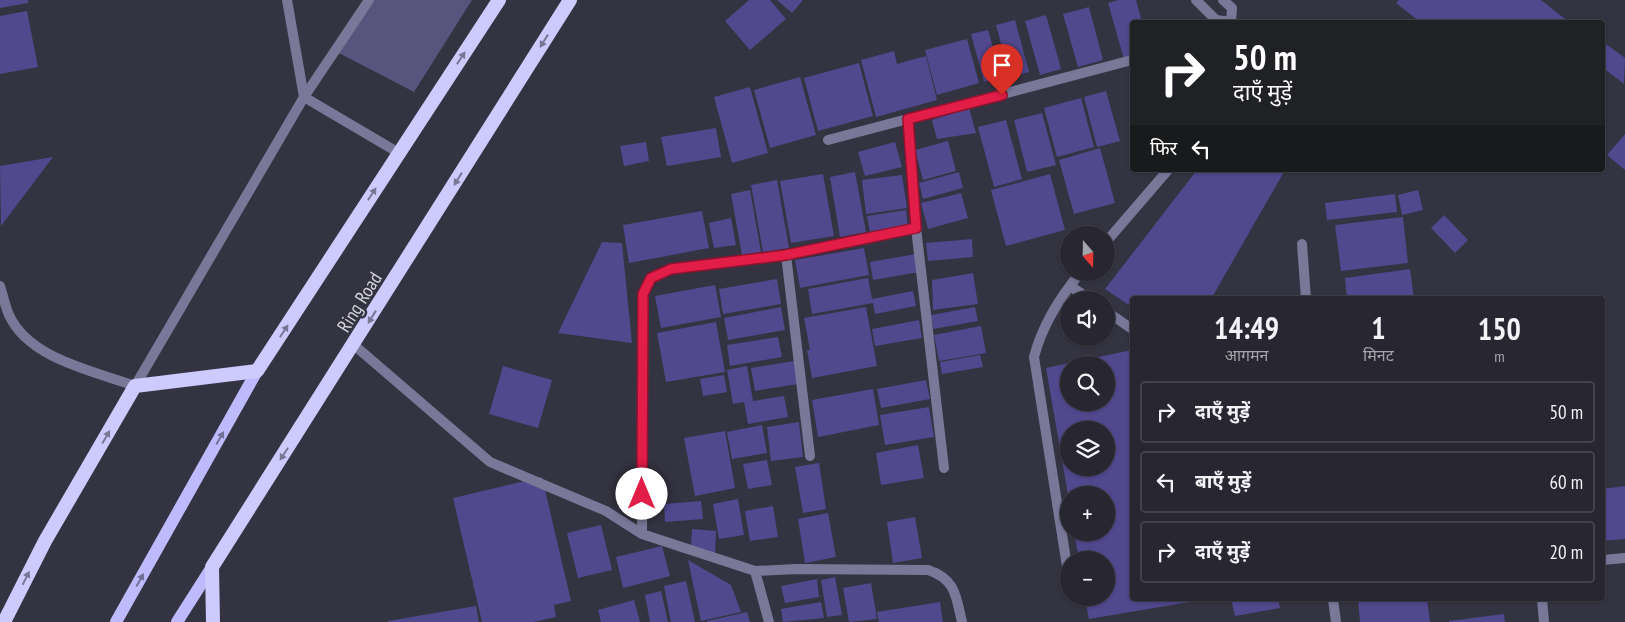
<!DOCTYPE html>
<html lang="hi">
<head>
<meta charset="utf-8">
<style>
	:root { --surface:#272631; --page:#2f2e39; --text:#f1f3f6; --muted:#a4a5ab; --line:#43434d }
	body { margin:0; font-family:"PT Sans Narrow","Noto Sans Devanagari",sans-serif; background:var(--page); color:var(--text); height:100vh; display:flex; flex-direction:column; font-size:19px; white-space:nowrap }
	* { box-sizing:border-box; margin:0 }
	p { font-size:16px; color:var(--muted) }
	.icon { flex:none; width:28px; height:28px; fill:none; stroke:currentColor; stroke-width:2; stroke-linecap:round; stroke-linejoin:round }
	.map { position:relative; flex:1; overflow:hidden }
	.details { position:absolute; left:1130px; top:296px; width:475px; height:305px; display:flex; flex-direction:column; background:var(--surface); border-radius:5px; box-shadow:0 1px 4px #0004,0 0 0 1px var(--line) }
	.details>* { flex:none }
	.banner { position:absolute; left:1130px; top:20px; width:475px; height:152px; border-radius:5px; box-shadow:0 1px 4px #0004,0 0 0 1px var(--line); background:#202124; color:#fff; overflow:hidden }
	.needle { width:32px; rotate:160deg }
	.fabs { position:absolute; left:1060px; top:226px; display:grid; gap:10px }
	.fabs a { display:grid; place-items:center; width:55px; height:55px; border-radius:50%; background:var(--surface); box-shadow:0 1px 4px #0004,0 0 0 1px var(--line); font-size:25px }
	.pin { position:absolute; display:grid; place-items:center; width:42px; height:42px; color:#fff; margin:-51px -21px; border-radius:50% 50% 50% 0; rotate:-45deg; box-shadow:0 0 5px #0007 }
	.pin .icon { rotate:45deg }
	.me { position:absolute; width:55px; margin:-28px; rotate:0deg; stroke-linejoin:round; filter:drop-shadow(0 0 4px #0008) }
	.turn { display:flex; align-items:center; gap:18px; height:105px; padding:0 20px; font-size:22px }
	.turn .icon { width:65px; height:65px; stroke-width:2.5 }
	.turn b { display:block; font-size:35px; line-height:42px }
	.then { display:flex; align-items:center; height:48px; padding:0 20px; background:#0003; gap:10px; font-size:19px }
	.eta { display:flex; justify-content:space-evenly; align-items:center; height:85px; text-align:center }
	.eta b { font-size:30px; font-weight:700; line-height:35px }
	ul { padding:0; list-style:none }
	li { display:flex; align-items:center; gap:15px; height:62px; margin:0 10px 8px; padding:0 10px; border:2px solid var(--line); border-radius:5px }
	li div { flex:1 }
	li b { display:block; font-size:19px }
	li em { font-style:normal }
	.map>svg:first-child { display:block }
</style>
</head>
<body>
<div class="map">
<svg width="1625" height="622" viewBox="0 0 1625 622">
	<rect width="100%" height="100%" fill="#343341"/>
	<!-- green -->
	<path fill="#57547e" d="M369,0H472L414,92L335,51Z"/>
	<!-- building -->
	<path fill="#51488e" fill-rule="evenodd" d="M0,0H28V3L0,8Z
		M749,0H770L786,19L750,50L725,21Z
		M777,0H803L792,13Z
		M1118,0H1136L1142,22H1132V56L1124,59L1108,3Z
		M1399,0H1541L1569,22H1420L1396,3Z
		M1089,7L1103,60L1078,67L1063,14Z
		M27,11L38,67L0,74V16Z
		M1046,15L1061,69L1040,75L1025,21Z
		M1015,20L1029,72L1010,77L996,25Z
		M988,30L1001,77L984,82L971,34Z
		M967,39L979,83L937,95L925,50Z
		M1602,41L1625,58L1624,84L1602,67Z
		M894,51L897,64L926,56L937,100L876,117L861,60Z
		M859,63L873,116L818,131L804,78Z
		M800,77L816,135L770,148L754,90Z
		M750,87L768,153L732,163L714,97Z
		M1106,91L1120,141L1097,147L1084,97Z
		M1081,98L1094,147L1057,157L1044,108Z
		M969,108L976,133L937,139L932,120Z
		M1042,113L1056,165L1027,172L1014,120Z
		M1006,120L1022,179L994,187L978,127Z
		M716,128L721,157L667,166L661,137Z
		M1625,134V170L1607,155Z
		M948,141L956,171L923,180L915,150Z
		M646,142L649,161L624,166L620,146Z
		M895,142L902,167L865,176L858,152Z
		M1100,148L1115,203L1074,214L1059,160Z
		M53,157L1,226L0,166Z
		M1197,170H1285L1211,299H1132V307L1105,289Z
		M855,172L866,232L840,237L830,177Z
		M959,172L963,188L923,199L919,183Z
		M823,174L834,236L791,243L780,181Z
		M1050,174L1065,230L1006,246L991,190Z
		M902,175L907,208L866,214L862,180Z
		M777,180L789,248L763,252L751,185Z
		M750,190L761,252L742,255L731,194Z
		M1418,190L1423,210L1402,215L1398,195Z
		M961,193L968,218L928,229L921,203Z
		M1395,194L1397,212L1327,220L1325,203Z
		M906,210L908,226L870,232L867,216Z
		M702,211L709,248L629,263L623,225Z
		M1444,215L1468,240L1455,253L1431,228Z
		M1403,217L1408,263L1341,271L1335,225Z
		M731,218L736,245L714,248L709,223Z
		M972,239L973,257L928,261L926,243Z
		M602,242L622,243L632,343L558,333Z
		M864,248L869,275L800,288L795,260Z
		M916,254L919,272L873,280L870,262Z
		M1410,269L1414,299H1347L1345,278Z
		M973,273L978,304L933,310L932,280Z
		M868,278L872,299L913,291L916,306L875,314L873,303L812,314L808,289Z
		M777,279L781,304L723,314L719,289Z
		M715,285L721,317L661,328L655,296Z
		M781,307L785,330L728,340L724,318Z
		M866,307L877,366L812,378L807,350H810L804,318Z
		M975,307L978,321L933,329L931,315Z
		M919,320L922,338L875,346L872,329Z
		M716,322L725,372L666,382L657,333Z
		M981,326L986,353L939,361L934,335Z
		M778,337L782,357L730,366L727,345Z
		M1132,350V599L1201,600L1089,619L1085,598H1106V560H1079L1074,532H1106V495H1068L1046,368ZM1069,365H1106V402H1069ZM1069,430H1106V468H1069Z
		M980,355L983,367L942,374L940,362Z
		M794,361L798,384L755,391L751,368Z
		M503,366L552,380L538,428L489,414Z
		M747,366L753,401L784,396L788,417L748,424L744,402L733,404L727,370Z
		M724,375L727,392L703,396L700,379Z
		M926,380L930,399L881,408L877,389Z
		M873,389L879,425L818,437L812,400Z
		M929,407L934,437L885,445L880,415Z
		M799,422L803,457L771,461L767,427Z
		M762,425L767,453L732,459L727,432Z
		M725,431L735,488L695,496L684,438Z
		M918,445L924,478L881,485L876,453Z
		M767,460L772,485L748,489L743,464Z
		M819,463L826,509L803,513L795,467Z
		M542,477L571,601L554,605L556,617L534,622H482L453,498Z
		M1625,486V539L1602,541V489Z
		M738,499L744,535L719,539L713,504Z
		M701,501L703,519L665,522L664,504Z
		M773,506L778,537L750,541L745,511Z
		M828,513L836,557L805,563L798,519Z
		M915,517L922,558L893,563L887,522Z
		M601,525L612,570L578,578L567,533Z
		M692,529L716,531L715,555L691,545Z
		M662,546L670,576L623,588L616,557Z
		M688,560L731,585L741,612L701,621Z
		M835,577L842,615L827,617L821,580Z
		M817,579L819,597L785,603L781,586Z
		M686,581L695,622H671L664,586Z
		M871,583L877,619L849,622L843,588Z
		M661,591L668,622H650L645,595Z
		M1231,599H1278L1280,608L1235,616Z
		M1358,599H1427L1430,622H1360Z
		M634,600L640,622H601L598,610Z
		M821,602L824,618L783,622L781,609Z
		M940,602L943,622H879L877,612Z
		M476,606L479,622H388V621Z
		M747,612L750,622H707V621Z
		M1504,614L1505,622H1449V621Z"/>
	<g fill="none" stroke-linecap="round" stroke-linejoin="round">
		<!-- service -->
		<path stroke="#7a7899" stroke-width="10" d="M287,0L304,97L399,153
			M135,386L304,97L369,0"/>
		<!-- minor -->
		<path stroke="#7a7899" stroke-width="10" d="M1196,0L1216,20L1231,22L1232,8L1223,0
			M828,140L1132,60
			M916,228L944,468
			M1106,242L1168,170
			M1302,244L1306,299
			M786,255L810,456
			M0,286C3,295 5,306 9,315C29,359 94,371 135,386
			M1070,286L1091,300
			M1106,311L1132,329
			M354,345L490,462L606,511L642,534L755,571L796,569L928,570C956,579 956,597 962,622
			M642,534L643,294L651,278L671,269L786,255L916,228L908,119
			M1602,560L1625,558
			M755,571L769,622
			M1069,579L1034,357C1042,326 1060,297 1081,272
			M1333,599L1336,622
			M1542,599L1544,622"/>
		<!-- primary -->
		<path stroke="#bebafe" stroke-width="12" d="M116,622L257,371
			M177,622L212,567"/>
		<!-- trunk -->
		<path stroke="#cdcafd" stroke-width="14" d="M4,622L45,541L135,386L257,371L499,0
			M213,622L212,567L570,0"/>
	</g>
	<!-- one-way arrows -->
	<defs><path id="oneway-solid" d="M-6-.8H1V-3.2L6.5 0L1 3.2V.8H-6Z" transform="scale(1.25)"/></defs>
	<g fill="#797796">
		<use href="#oneway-solid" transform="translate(544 41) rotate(122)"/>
		<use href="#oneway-solid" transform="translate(461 58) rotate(-57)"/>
		<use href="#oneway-solid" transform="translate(458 179) rotate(122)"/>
		<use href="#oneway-solid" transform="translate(372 194) rotate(-57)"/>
		<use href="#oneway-solid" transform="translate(372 317) rotate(122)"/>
		<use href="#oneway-solid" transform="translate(284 331) rotate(-57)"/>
		<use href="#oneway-solid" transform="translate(106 437) rotate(-60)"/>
		<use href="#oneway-solid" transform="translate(284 454) rotate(123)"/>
		<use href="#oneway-solid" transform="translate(26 578) rotate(-63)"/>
	</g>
	<g fill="#727096">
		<use href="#oneway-solid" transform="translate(220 438) rotate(-61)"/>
		<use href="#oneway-solid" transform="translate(140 580) rotate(-61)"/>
	</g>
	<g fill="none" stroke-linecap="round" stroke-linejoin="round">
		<!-- route casing -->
		<g stroke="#92132f" stroke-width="12">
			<path id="route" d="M642,494L643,294L651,278L671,269L786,255L916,228L908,119L1002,95"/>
		</g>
		<!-- route -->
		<use href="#route" stroke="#e11d48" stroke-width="9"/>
	</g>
	<g text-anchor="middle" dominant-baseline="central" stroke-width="5" stroke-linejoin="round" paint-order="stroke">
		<!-- street labels -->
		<g font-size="19" fill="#d5d5de" stroke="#343341">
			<text transform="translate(359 302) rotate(-58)">Ring Road</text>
		</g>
	</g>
</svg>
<div class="fabs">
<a><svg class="needle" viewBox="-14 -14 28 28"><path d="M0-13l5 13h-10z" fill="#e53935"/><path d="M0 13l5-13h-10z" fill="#a4a5ab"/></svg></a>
<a><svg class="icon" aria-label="sound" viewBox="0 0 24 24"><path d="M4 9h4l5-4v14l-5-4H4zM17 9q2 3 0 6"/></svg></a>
<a><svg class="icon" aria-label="search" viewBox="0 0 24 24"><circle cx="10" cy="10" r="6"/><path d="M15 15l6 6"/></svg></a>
<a><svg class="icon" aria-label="layers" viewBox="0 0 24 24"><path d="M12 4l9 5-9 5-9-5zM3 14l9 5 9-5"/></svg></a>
<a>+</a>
<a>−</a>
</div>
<div class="pin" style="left:1002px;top:95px;background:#d93025"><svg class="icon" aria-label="arrive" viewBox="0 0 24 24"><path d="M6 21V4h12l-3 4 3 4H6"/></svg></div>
<svg class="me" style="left:642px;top:494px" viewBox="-20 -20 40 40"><circle r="19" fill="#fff"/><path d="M0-13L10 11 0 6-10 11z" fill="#e11d48"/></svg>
<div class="banner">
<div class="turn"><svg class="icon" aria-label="right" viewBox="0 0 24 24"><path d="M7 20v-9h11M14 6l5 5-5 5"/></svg><div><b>50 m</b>दाएँ मुड़ें</div></div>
<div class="then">फिर<svg class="icon" aria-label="left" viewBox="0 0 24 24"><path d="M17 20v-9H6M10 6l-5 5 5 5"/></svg></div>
</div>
<section class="details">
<div class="eta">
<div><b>14:49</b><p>आगमन</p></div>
<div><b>1</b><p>मिनट</p></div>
<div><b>150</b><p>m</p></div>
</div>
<ul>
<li><svg class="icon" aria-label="right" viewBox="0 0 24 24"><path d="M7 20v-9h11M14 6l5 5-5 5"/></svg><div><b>दाएँ मुड़ें</b></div><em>50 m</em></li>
<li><svg class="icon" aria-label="left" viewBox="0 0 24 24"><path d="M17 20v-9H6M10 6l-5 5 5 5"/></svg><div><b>बाएँ मुड़ें</b></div><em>60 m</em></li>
<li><svg class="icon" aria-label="right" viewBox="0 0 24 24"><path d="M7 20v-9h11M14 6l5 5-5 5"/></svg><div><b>दाएँ मुड़ें</b></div><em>20 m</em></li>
</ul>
</section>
</div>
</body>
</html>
